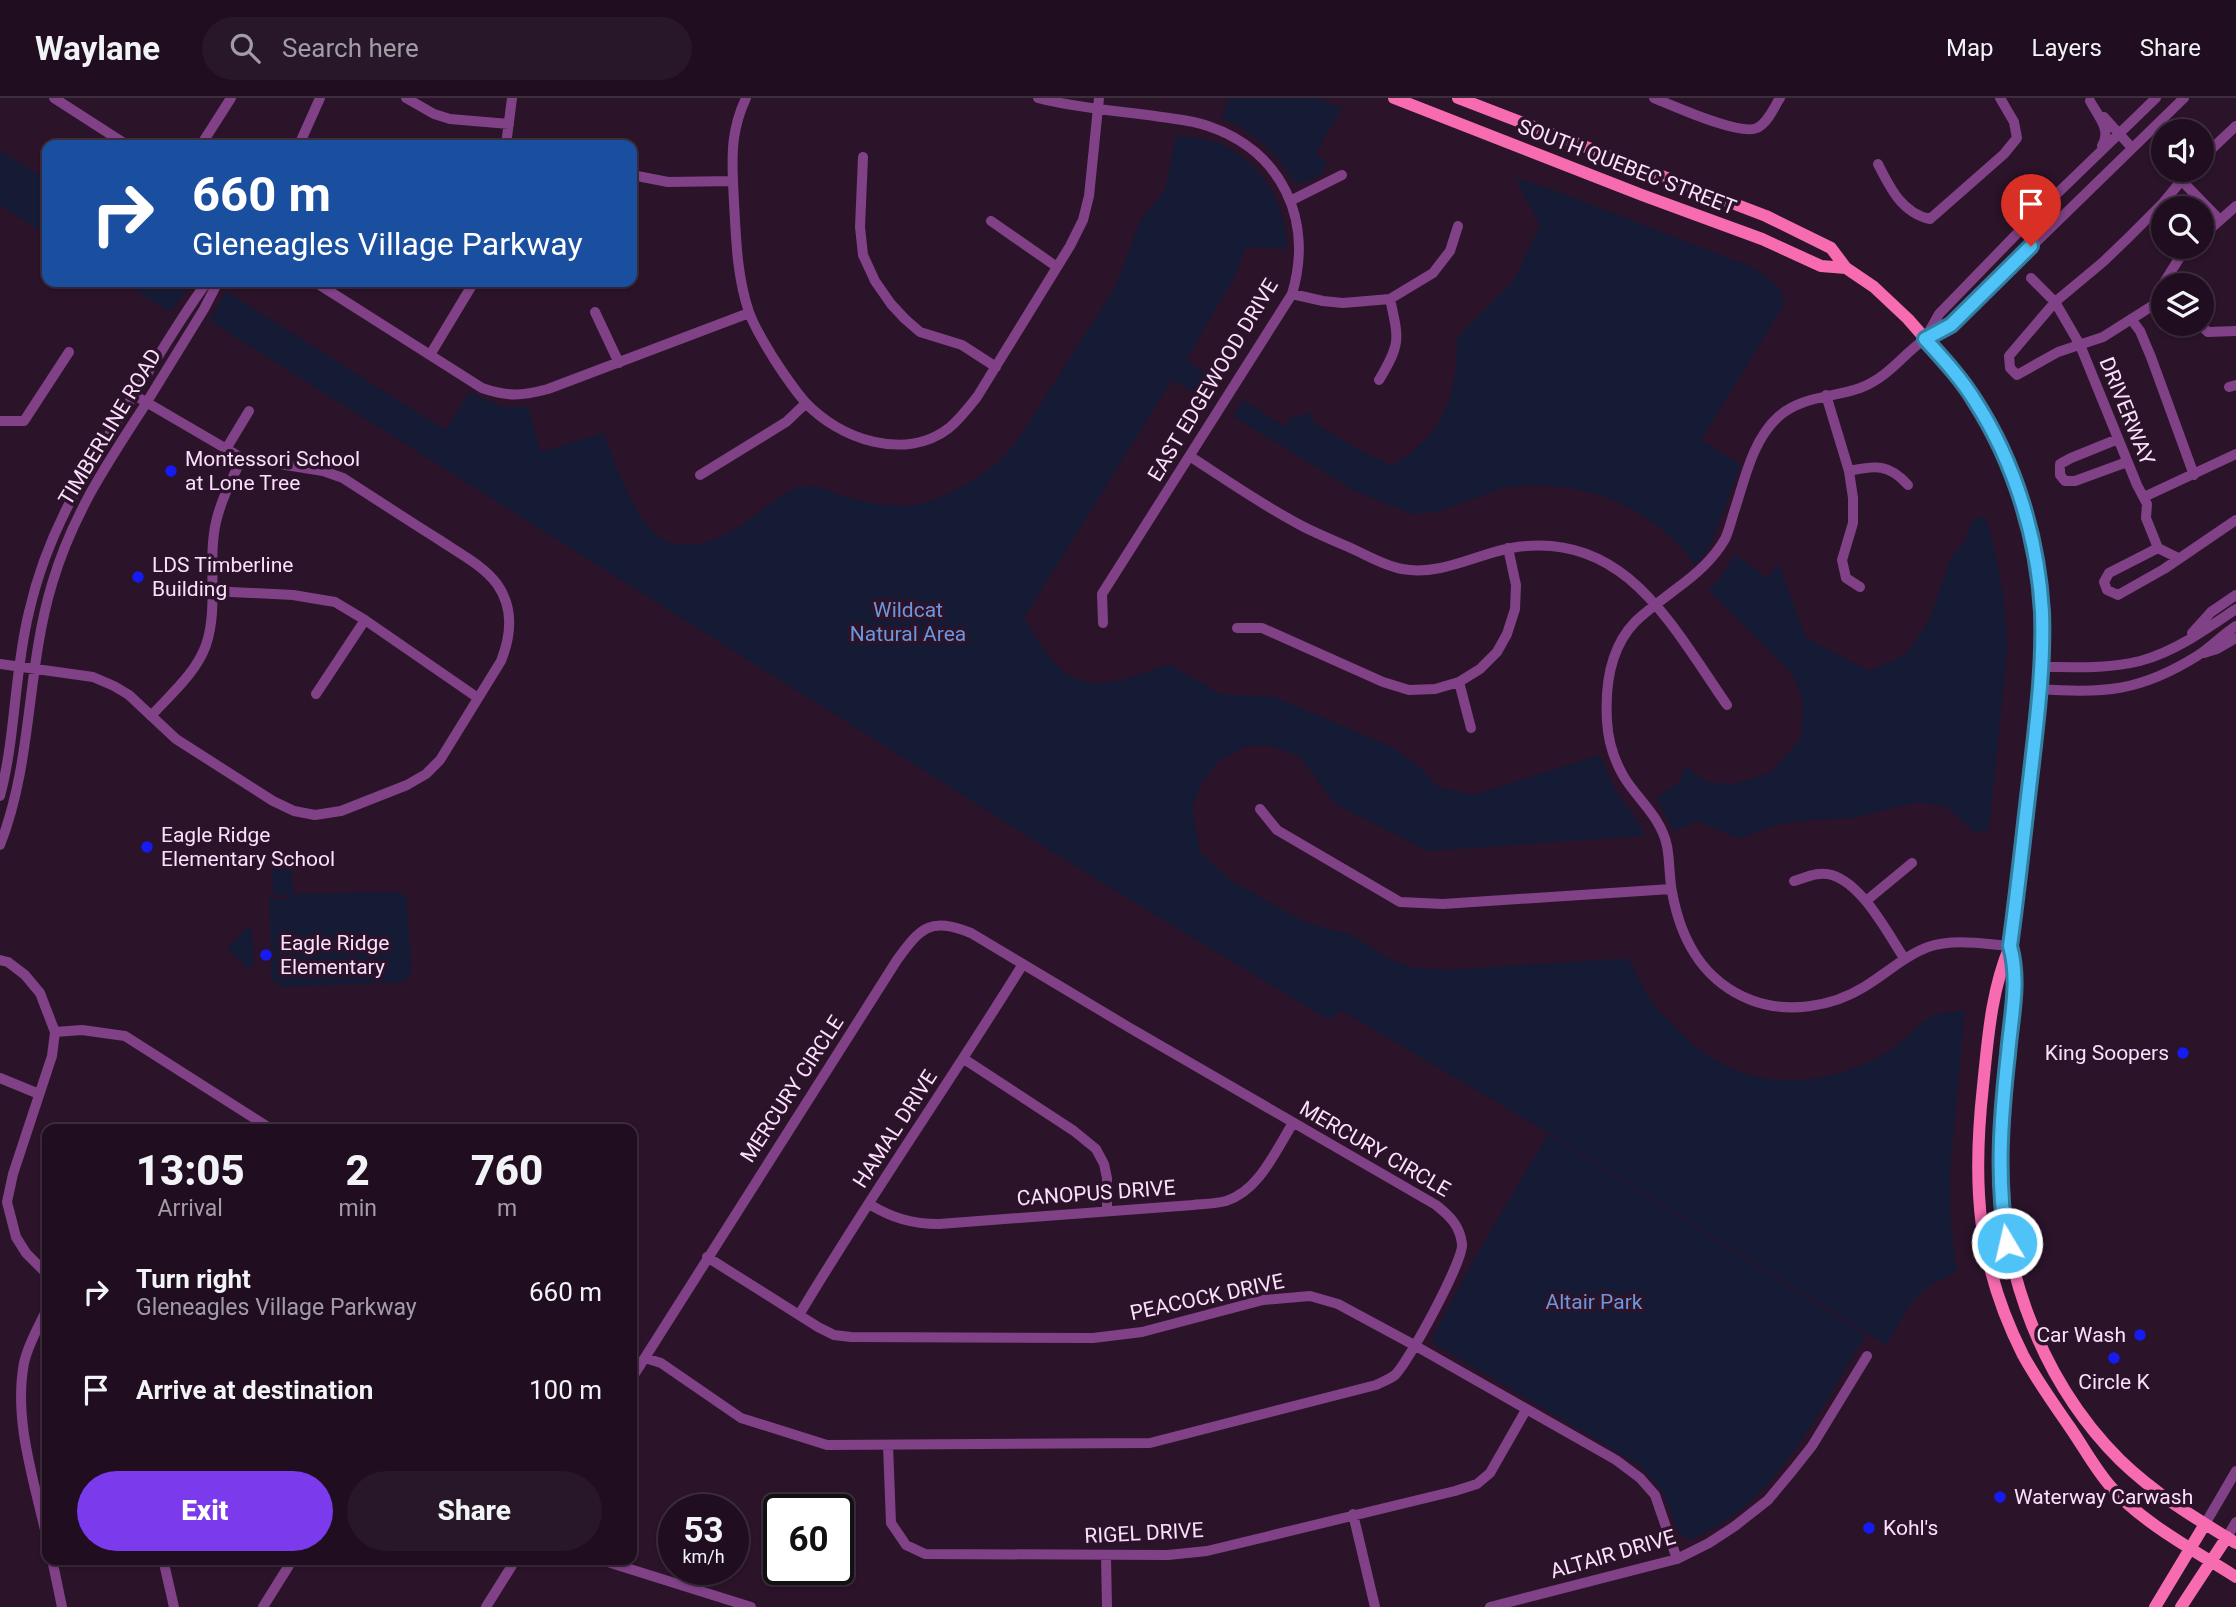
<!DOCTYPE html>
<html lang="en">
<head>
<meta charset="utf-8">
<style>
	:root { --surface:#200e20; --page:#281729; --text:#f1f3f6; --muted:#a29ca5; --line:#3d2e3e; --accent:#7c3aed }
	body { margin:0; font-family:Roboto,sans-serif; background:var(--page); color:var(--text); height:100vh; display:flex; flex-direction:column; font-size:26px; white-space:nowrap }
	* { box-sizing:border-box; margin:0 }
	p { font-size:23px; color:var(--muted) }
	.icon { flex:none; width:38px; height:38px; fill:none; stroke:currentColor; stroke-width:2; stroke-linecap:round; stroke-linejoin:round }
	.map { position:relative; flex:1; overflow:hidden }
	.sheet { position:absolute; left:42px; top:1026px; width:595px; height:441px; display:flex; flex-direction:column; background:var(--surface); border-radius:14px; box-shadow:0 2px 5px #0004,0 0 0 2px var(--line) }
	.sheet>* { flex:none }
	.top-card { position:absolute; left:42px; top:42px; width:595px; height:147px; border-radius:14px; box-shadow:0 2px 5px #0004,0 0 0 2px var(--line); background:#1a4fa0; color:#fff; overflow:hidden }
	.buttons { position:absolute; left:2151px; top:21px; display:grid; gap:14px }
	.buttons a { display:grid; place-items:center; width:63px; height:63px; border-radius:50%; background:var(--surface); box-shadow:0 2px 5px #0004,0 0 0 2px var(--line); font-size:35px }
	.speed { position:absolute; left:658px; top:1396px; display:flex; gap:14px; font-size:35px; font-weight:700; text-align:center }
	.speed>* { display:grid; place-content:center; width:91px; height:91px; border-radius:50%; background:var(--surface); box-shadow:0 2px 5px #0004,0 0 0 2px var(--line); line-height:1 }
	.speed small { font-size:18px; font-weight:400 }
	.speed .limit { border:4px solid #111; border-radius:10px; background:#fff; color:#111 }
	.pin { position:absolute; display:grid; place-items:center; width:60px; height:60px; color:#fff; margin:-72px -30px; border-radius:50% 50% 50% 0; rotate:-45deg; box-shadow:0 0 7px #0007 }
	.pin .icon { rotate:45deg }
	.me { position:absolute; width:77px; margin:-38px; rotate:351deg; stroke-linejoin:round; filter:drop-shadow(0 0 5px #0008) }
	.turn { display:flex; align-items:center; gap:24px; height:147px; padding:0 35px; font-size:32px }
	.turn .icon { width:91px; height:91px; stroke-width:2.5 }
	.turn b { display:block; font-size:49px; line-height:60px }
	.eta { display:flex; justify-content:space-evenly; align-items:center; height:119px; text-align:center }
	.eta b { font-size:42px; font-weight:800; line-height:49px }
	.primary-button { display:flex; gap:14px; margin-top:auto; padding:14px 35px }
	.primary-button a { flex:1; height:80px; border-radius:42px; background:var(--accent); color:#fff; font-size:28px; font-weight:800; line-height:80px; text-align:center }
	.primary-button a+a { background:var(--page); color:var(--text) }
	ul { padding:0; list-style:none }
	li { display:flex; align-items:center; gap:21px; height:98px; padding:0 35px }
	li div { flex:1 }
	li b { display:block; font-size:26px }
	li em { font-style:normal }
	header { display:flex; align-items:center; gap:42px; box-sizing:border-box; height:98px; padding:0 35px; background:var(--surface); border-bottom:2px solid var(--line) }
	header strong { font-size:33px }
	nav { display:flex; gap:38px; margin-inline-start:auto; font-size:24px }
	.search { width:490px; height:63px; background:var(--page); display:flex; align-items:center; gap:18px; box-sizing:border-box; padding:0 24px; border-radius:38px; color:var(--muted); font-size:26px }
	.map>svg:first-child { display:block }
</style>
</head>
<body>
<header>
<strong>Waylane</strong>
<div class="search"><svg class="icon" aria-label="search" viewBox="0 0 24 24"><circle cx="10" cy="10" r="6"/><path d="M15 15l6 6"/></svg>Search here</div>
<nav><a>Map</a><a>Layers</a><a>Share</a></nav>
</header>
<div class="map">
<svg width="2236" height="1509" viewBox="0 0 2236 1509">
	<rect width="100%" height="100%" fill="#2b132a"/>
	<!-- green -->
	<path fill="#161b35" d="M1229,0H1315L1342,10L1316,55L1327,65L1320,78L1298,86C1289,80 1284,68 1277,59C1262,42 1242,29 1221,20Z
		M1176,37C1187,39 1199,39 1209,42C1257,57 1287,102 1287,151L1246,149L1235,178L1186,262L1221,287L1210,304L1172,282L1024,520C1034,535 1046,558 1059,570C1092,600 1133,578 1169,566L1220,596L1274,599L1392,649L1422,671L1438,689L1473,697L1600,657L1612,687L1641,728L1644,738L1428,753L1335,706L1299,658L1268,647L1245,649L1220,662L1201,685L1192,710L1200,754L1230,782L1304,824L1349,836L1392,862L1410,869L1448,872L1628,860C1636,874 1642,890 1651,903C1656,910 1663,916 1669,923C1726,987 1795,998 1873,962C1888,955 1900,945 1912,934C1917,929 1923,923 1928,920C1938,914 1954,914 1965,912L1950,1073L1951,1129L1957,1174L1930,1187L1911,1205L1886,1247L1547,1034L1341,912L1329,922L1099,783L210,223L226,193L445,332L469,294L503,309H528L541,354L604,335C616,366 635,430 668,444C672,446 679,446 684,446C716,449 744,425 769,407C777,401 786,393 796,390C820,384 827,394 847,399C864,404 883,408 900,408C931,409 974,384 997,365C1003,360 1009,352 1015,346L1115,189L1141,121L1165,92Z
		M0,52L47,82V137L0,107Z
		M1515,80L1548,90L1744,166L1759,173L1780,190L1784,207L1701,342L1741,367L1711,446L1704,457L1695,467L1683,451L1659,429L1629,409L1600,397L1569,390L1537,387L1505,389L1438,414L1413,416L1355,393L1233,318L1243,302L1284,328L1292,319L1310,315L1315,326L1359,352L1392,367C1445,337 1457,298 1457,240L1514,182L1540,127Z
		M122,184H193L170,214Z
		M1985,418C1999,462 2007,508 2007,554L1989,732L1975,735L1946,708L1917,704L1852,720L1813,722L1779,726L1739,741L1698,723L1674,733L1656,700L1679,684L1685,668L1707,684L1733,686L1770,675L1801,640L1803,602L1791,574L1708,492L1720,480L1735,456L1767,480L1778,465L1806,540L1869,573L1905,557L1929,523L1951,459L1966,441L1972,422Z
		M271,754H291L293,796L399,794L406,799L412,873L405,884L283,889L272,882L269,799L285,802L291,797H273Z
		M247,829L252,831L254,866L250,871L227,851Z
		M1548,1036L1866,1237C1832,1291 1797,1361 1750,1404C1733,1420 1712,1431 1691,1442L1680,1437L1662,1393L1639,1367L1434,1246L1433,1239L1470,1168Z"/>
	<g fill="none" stroke-linecap="round" stroke-linejoin="round">
		<!-- minor -->
		<path stroke="#814187" stroke-width="10" d="M54,0L127,47
			M406,0L434,16L450,21L509,26
			M746,0C740,13 736,26 734,40C731,61 733,83 734,104C736,141 737,179 749,214C755,231 765,246 774,261C783,275 794,291 805,304C839,341 905,364 949,330C960,321 968,310 977,299L1070,148L1083,122L1089,98L1099,0
			M1038,0C1076,10 1117,13 1155,18C1173,21 1192,22 1208,28C1282,53 1314,122 1292,196L1102,496L1103,525
			M1654,0C1674,8 1739,38 1757,30C1768,25 1774,9 1780,0
			M2090,3C2098,18 2112,32 2102,48
			M2104,19L2132,50
			M201,47L231,0
			M299,47L320,0
			M506,47L512,0
			M863,59L860,129L863,157L875,183L891,206L905,221L920,234L962,247L996,269
			M2202,60L2236,28
			M1878,66C1890,90 1902,115 1930,121L2004,56L2017,40L2014,24L2000,0
			M632,77L668,84L733,83
			M2181,82L2220,122
			M1292,102L1342,77
			M991,123L1057,169
			M2202,138L2236,108
			M2031,180L2055,204L2080,247L2137,387L2147,406L2146,420L2158,450L2178,460
			M315,184L482,290C508,299 522,298 548,291L749,215
			M2167,187L2165,183L2180,159L2191,149
			M1292,196L1323,203L1343,205L1390,201L1433,175L1450,153L1458,128
			M2163,201L2103,239L2058,254L2017,277L2010,270L2009,258L2055,204L2103,164L2130,138L2163,105L2190,72
			M595,214L619,265
			M2131,221L2140,233L2151,259L2194,377
			M2199,226L2208,234L2236,233
			M1925,241L1939,216L2034,118L2156,0
			M430,257L474,184
			M1379,282C1401,245 1399,242 1390,201
			M2229,289L2236,287
			M1826,297L1849,373L1853,400V425L1842,462L1846,480L1860,489
			M0,323H24L69,254
			M2118,341L2071,360L2060,366V377L2065,383H2075L2127,364
			M226,351L249,313
			M1191,359C1228,383 1265,409 1304,429C1320,437 1337,444 1353,451C1368,458 1385,468 1402,471C1441,478 1474,457 1511,450C1624,430 1672,528 1727,607
			M1849,373C1876,367 1889,366 1908,387
			M700,377L786,324L806,305
			M2144,399L2236,356
			M2158,450L2109,475L2104,484L2107,492L2118,497L2164,471L2236,422
			M211,493L293,497L335,504L365,522L478,600
			M1237,530H1262L1383,584L1409,592L1435,591L1459,584L1480,571L1497,554L1507,536L1515,511L1516,487L1508,450
			M2192,535L2211,514L2236,497
			M2204,555L2217,551L2236,540
			M0,566L93,579L114,588L129,597L176,641L273,703L294,713L315,717L341,713L407,687L426,676L440,662L501,563C511,538 514,510 497,486C483,467 457,454 438,441C406,421 374,400 343,380L323,373L242,360L134,297
			M2041,569C2074,569 2108,571 2140,563C2174,554 2207,531 2236,511
			M1459,584L1471,630
			M2040,591C2104,596 2141,593 2197,558C2211,549 2222,537 2236,528
			M316,596L365,522
			M151,618C171,596 196,575 206,547C219,509 207,463 216,424C221,402 232,381 242,360
			M0,698C16,638 14,574 29,514C48,429 90,367 135,295C159,258 181,219 207,184
			M1260,711L1277,732L1400,804L1443,806L1671,791
			M0,747C33,663 26,572 52,486C72,418 107,365 145,307C165,275 184,243 204,211L218,184
			M1794,783C1807,779 1819,773 1832,777C1863,787 1887,834 1904,860
			M1866,803L1912,765
			M2010,848C1984,846 1954,840 1928,849C1904,858 1886,876 1864,889C1832,909 1787,916 1751,902C1703,883 1681,843 1672,794C1669,779 1670,763 1667,748C1661,719 1638,702 1624,679C1614,662 1608,642 1607,623C1605,589 1610,550 1635,524C1647,512 1662,502 1676,491C1695,477 1713,462 1725,441C1729,433 1731,423 1734,414C1745,381 1752,343 1778,319C1801,298 1832,300 1860,290C1890,278 1901,258 1925,241C1933,235 1942,231 1951,227L2184,0
			M0,862L8,864L25,877L40,895L55,934L52,958L13,1076L7,1104L16,1139L26,1155L47,1176
			M55,934L82,932L125,938L271,1031
			M964,961L1074,1033L1096,1051L1104,1066L1107,1080V1113
			M0,980L39,996
			M869,1106C892,1120 912,1126 939,1126L1193,1107C1203,1106 1215,1106 1226,1103C1259,1093 1276,1052 1293,1025
			M707,1159L818,1229L834,1237L851,1239L1093,1240L1142,1234L1263,1202L1310,1198L1338,1206L1414,1247L1616,1362L1640,1380L1655,1397L1677,1461
			M47,1211C39,1228 28,1246 24,1265C13,1323 35,1385 47,1441
			M799,1217C870,1098 950,984 1023,866
			M632,1280L897,862C921,829 930,819 971,835L1130,930L1436,1107C1450,1118 1460,1128 1462,1146C1464,1162 1408,1265 1395,1277C1390,1281 1382,1284 1376,1287L1150,1345L827,1347L741,1320L661,1265L645,1260
			M888,1347L891,1425L906,1447L925,1456L1168,1457L1207,1453L1455,1393L1477,1386L1490,1375L1526,1312
			M1353,1416L1375,1509
			M2205,1426L2236,1373
			M2227,1439L2236,1424
			M1106,1458L1107,1509
			M52,1461L62,1509
			M163,1461L174,1509
			M598,1461L751,1509
			M694,1491L701,1472
			M263,1509L293,1461
			M486,1509L516,1461
			M1490,1509L1677,1461L1709,1445L1735,1428L1768,1402L1793,1372L1812,1348L1867,1258"/>
		<!-- major -->
		<path stroke="#f76cb1" stroke-width="12" d="M1394,0L1642,97L1762,141L1821,168L1846,170
			M1458,0L1766,118L1831,150L1846,170L1874,189L1908,221L1951,270L1975,303L2007,363L2022,407L2034,450L2042,515L2040,591L2010,848C1991,893 1988,940 1983,988C1972,1087 1977,1166 2023,1257C2036,1281 2053,1305 2069,1328C2083,1348 2095,1371 2111,1389C2141,1424 2197,1454 2236,1479
			M2010,848C2020,883 2012,918 2008,953C2005,980 2003,1006 2001,1033C1993,1151 2035,1277 2120,1362C2155,1396 2195,1420 2236,1445
			M2155,1509L2205,1426
			M2181,1509L2227,1439"/>
	</g>
	<g fill="none" stroke-linecap="round" stroke-linejoin="round">
		<!-- route casing -->
		<g stroke="#337fa1" stroke-width="18">
			<path id="route" d="M2007,1145C1996,1081 2001,1019 2008,956C2011,919 2020,884 2010,848C2018,790 2024,732 2031,674C2037,621 2044,567 2042,514C2038,441 2015,365 1975,303C1961,280 1943,261 1925,241L1951,227L2031,148"/>
		</g>
		<!-- route -->
		<use href="#route" stroke="#4fc3f7" stroke-width="12"/>
	</g>
	<!-- markers -->
	<g fill="#161bf2" stroke="#2b132a" stroke-width="2.5">
		<circle cx="171" cy="373" r="7"/>
		<circle cx="138" cy="479" r="7"/>
		<circle cx="147" cy="749" r="7"/>
		<circle cx="266" cy="857" r="7"/>
		<circle cx="2183" cy="955" r="7"/>
		<circle cx="2140" cy="1237" r="7"/>
		<circle cx="2114" cy="1260" r="7"/>
		<circle cx="2000" cy="1399" r="7"/>
		<circle cx="1869" cy="1430" r="7"/>
	</g>
	<g text-anchor="middle" dominant-baseline="central" stroke-width="7" stroke-linejoin="round" paint-order="stroke">
		<!-- street labels -->
		<g font-size="21" fill="#fddffd" stroke="#2b132a">
			<text transform="translate(1627 69) rotate(21)">SOUTH QUEBEC STREET</text>
			<text transform="translate(1213 282) rotate(-59)">EAST EDGEWOOD DRIVE</text>
			<text transform="translate(2127 313) rotate(68)">DRIVERWAY</text>
			<text transform="translate(110 329) rotate(-59)">TIMBERLINE ROAD</text>
			<text transform="translate(792 991) rotate(-57)">MERCURY CIRCLE</text>
			<text transform="translate(895 1031) rotate(-57)">HAMAL DRIVE</text>
			<text transform="translate(1375 1051) rotate(30)">MERCURY CIRCLE</text>
			<text transform="translate(1096 1095) rotate(-4)">CANOPUS DRIVE</text>
			<text transform="translate(1207 1199) rotate(-12)">PEACOCK DRIVE</text>
			<text transform="translate(1144 1435) rotate(-3)">RIGEL DRIVE</text>
			<text transform="translate(1613 1456) rotate(-16)">ALTAIR DRIVE</text>
		</g>
		<!-- poi labels -->
		<g font-size="21" fill="#fddffd" stroke="#2b132a" text-anchor="start">
			<text x="185" y="361">Montessori School<tspan x="185" dy="24">at Lone Tree</tspan></text>
			<text x="152" y="467">LDS Timberline<tspan x="152" dy="24">Building</tspan></text>
			<text x="161" y="737">Eagle Ridge<tspan x="161" dy="24">Elementary School</tspan></text>
			<text x="280" y="845">Eagle Ridge<tspan x="280" dy="24">Elementary</tspan></text>
			<text x="2169" y="955" text-anchor="end">King Soopers</text>
			<text x="2126" y="1237" text-anchor="end">Car Wash</text>
			<text x="2114" y="1284" text-anchor="middle">Circle K</text>
			<text x="2014" y="1399">Waterway Carwash</text>
			<text x="1883" y="1430">Kohl's</text>
		</g>
		<!-- park labels -->
		<g font-size="21" fill="#6d96db" stroke="#2b132a">
			<text x="908" y="512">Wildcat<tspan x="908" dy="24">Natural Area</tspan></text>
			<text x="1594" y="1204">Altair Park</text>
		</g>
	</g>
</svg>
<div class="buttons">
<a><svg class="icon" aria-label="sound" viewBox="0 0 24 24"><path d="M4 9h4l5-4v14l-5-4H4zM17 9q2 3 0 6"/></svg></a>
<a><svg class="icon" aria-label="search" viewBox="0 0 24 24"><circle cx="10" cy="10" r="6"/><path d="M15 15l6 6"/></svg></a>
<a><svg class="icon" aria-label="layers" viewBox="0 0 24 24"><path d="M12 4l9 5-9 5-9-5zM3 14l9 5 9-5"/></svg></a>
</div>
<div class="speed"><div>53<small>km/h</small></div><div class="limit">60</div></div>
<div class="pin" style="left:2031px;top:148px;background:#d93025"><svg class="icon" aria-label="arrive" viewBox="0 0 24 24"><path d="M6 21V4h12l-3 4 3 4H6"/></svg></div>
<svg class="me" style="left:2007px;top:1145px" viewBox="-20 -20 40 40"><circle r="17" fill="#4fc3f7" stroke="#fff" stroke-width="3"/><path d="M0-11L8 9 0 5-8 9z" fill="#fff"/></svg>
<div class="top-card">
<div class="turn"><svg class="icon" aria-label="right" viewBox="0 0 24 24"><path d="M7 20v-9h11M14 6l5 5-5 5"/></svg><div><b>660 m</b>Gleneagles Village Parkway</div></div>
</div>
<section class="sheet">
<div class="eta">
<div><b>13:05</b><p>Arrival</p></div>
<div><b>2</b><p>min</p></div>
<div><b>760</b><p>m</p></div>
</div>
<ul>
<li><svg class="icon" aria-label="right" viewBox="0 0 24 24"><path d="M7 20v-9h11M14 6l5 5-5 5"/></svg><div><b>Turn right</b><p>Gleneagles Village Parkway</p></div><em>660 m</em></li>
<li><svg class="icon" aria-label="arrive" viewBox="0 0 24 24"><path d="M6 21V4h12l-3 4 3 4H6"/></svg><div><b>Arrive at destination</b></div><em>100 m</em></li>
</ul>
<div class="primary-button"><a>Exit</a><a>Share</a></div>
</section>
</div>
</body>
</html>
